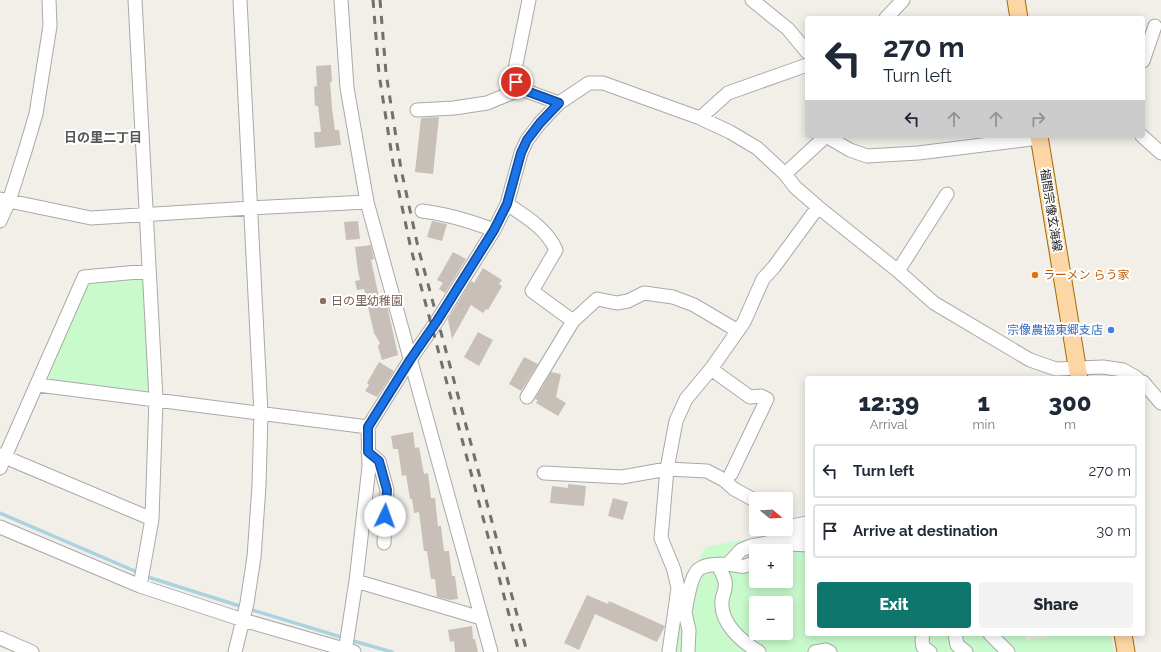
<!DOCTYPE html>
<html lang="en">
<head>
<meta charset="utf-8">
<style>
	:root { --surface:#fff; --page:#f2f2f3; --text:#1f2937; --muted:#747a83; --line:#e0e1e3; --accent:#0f766e }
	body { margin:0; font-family:Raleway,"Noto Sans JP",sans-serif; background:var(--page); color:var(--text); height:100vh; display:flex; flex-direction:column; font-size:15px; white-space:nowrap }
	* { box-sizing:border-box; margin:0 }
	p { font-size:13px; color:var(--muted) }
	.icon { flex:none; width:22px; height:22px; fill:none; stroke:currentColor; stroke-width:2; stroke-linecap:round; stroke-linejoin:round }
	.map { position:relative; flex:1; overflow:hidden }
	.panel { position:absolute; left:805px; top:376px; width:340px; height:260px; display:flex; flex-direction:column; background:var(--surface); border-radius:4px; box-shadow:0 2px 10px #0003 }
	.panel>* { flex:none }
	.banner { position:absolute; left:805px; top:16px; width:340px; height:122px; border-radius:4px; box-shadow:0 2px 10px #0003; background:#fff; color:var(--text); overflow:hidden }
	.needle { width:26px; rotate:108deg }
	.tools { position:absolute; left:749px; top:492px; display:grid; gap:8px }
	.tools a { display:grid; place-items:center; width:44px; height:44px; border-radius:4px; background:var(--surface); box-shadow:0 2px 10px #0003; font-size:20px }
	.pin { position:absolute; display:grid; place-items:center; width:34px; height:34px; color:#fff; margin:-17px; border:2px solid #fff; border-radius:50%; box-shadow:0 1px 4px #0007 }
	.me { position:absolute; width:44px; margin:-22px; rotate:3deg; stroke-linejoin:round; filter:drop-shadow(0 0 3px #0008) }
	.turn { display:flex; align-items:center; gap:14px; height:84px; padding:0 12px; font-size:18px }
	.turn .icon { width:52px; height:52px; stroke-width:2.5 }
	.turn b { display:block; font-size:28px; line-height:34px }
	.lanes { display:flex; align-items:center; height:38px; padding:0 12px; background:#0003; justify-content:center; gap:20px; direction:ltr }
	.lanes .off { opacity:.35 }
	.eta { display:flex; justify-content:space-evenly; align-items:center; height:68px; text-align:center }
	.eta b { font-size:24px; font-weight:800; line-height:28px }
	.primary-button { display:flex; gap:8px; margin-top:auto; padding:8px 12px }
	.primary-button a { flex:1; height:46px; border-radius:4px; background:var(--accent); color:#fff; font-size:16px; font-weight:800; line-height:46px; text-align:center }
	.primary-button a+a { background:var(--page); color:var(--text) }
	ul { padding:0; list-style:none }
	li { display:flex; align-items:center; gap:12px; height:54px; margin:0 8px 6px; padding:0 4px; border:2px solid var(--line); border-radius:4px }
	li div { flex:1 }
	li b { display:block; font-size:15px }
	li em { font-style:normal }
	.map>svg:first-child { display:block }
</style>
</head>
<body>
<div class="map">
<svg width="1161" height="652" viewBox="0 0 1161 652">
	<rect width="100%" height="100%" fill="#f2efe9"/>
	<!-- park -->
	<path fill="#c8facc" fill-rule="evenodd" d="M140,275L145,281L150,388L146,393L52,381L46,376L86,284L92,281Z
		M807,527V634H1025L1026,640L1062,634H1111L1114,652H674L683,589L706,547ZM756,551H786V581H756ZM756,603H786V633H756Z"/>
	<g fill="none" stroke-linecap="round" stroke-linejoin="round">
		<!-- stream -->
		<path stroke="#aad3df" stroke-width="3.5" d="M0,513L151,578L243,607
			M249,609L344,638
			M350,640L392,652"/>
	</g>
	<!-- building -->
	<path fill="#c7bfb8" d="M331,65L332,82H330L332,108L335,130H339L341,145L315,148L314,132H321L318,106H315L314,87L317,86L316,66Z
		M439,117L433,174L415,172L421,118Z
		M358,221L360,239L346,240L344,222Z
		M432,221L447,224L442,241L427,237Z
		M371,245L374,259L371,260L379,297L385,296L398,355L382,360L378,346L380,343L374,333L364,289L357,290L355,281L360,280L358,271L355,247Z
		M453,252L466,259L445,293L439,289L443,283L437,280Z
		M483,268L502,280L499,284L502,286L488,310L486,309L483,313L471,305L452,339L448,319L471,281L474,283Z
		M478,332L493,340L479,366L464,357Z
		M524,357L538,364L521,391L509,384Z
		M379,362L394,371L377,397L365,391L369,385L367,383Z
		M551,372L561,374L556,397L566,403L558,416L536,403L538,400L535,399Z
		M413,432L415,448L419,447L424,474L428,473L431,498H435L438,526H441L444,551H449L452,576H455L458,599L450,600L437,597L435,579H431L427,551H424L419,512L414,513L412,499H410L406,475L402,476L398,449H393L391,436Z
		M568,484L586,486L584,506L550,503L552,486L568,488Z
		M613,498L628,502L623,520L608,516Z
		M587,595L608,604L609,601L665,626L657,642L595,614L579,650L564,643Z
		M472,626L473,639H475L478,652H455L454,641L450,642L448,630Z"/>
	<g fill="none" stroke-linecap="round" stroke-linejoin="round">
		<!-- minor casing -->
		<g stroke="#a9a9a9" stroke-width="15">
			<path id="minor" d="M135,0L156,399L152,519L140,586
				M341,0L347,88L367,202L491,652
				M529,0L514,74L516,82L521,89L559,103
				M752,0L788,29L807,52
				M886,18L903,0
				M1143,61L1155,26
				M417,110L454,108L487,103L521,89
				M700,118L728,93L807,65
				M826,136L850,150L867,156L918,153L1039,138
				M1142,136L1161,153
				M785,174L826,136
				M0,199L91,218L251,208L367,202
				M507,204C525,216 547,229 556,250L532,291L573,321
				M422,211C447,214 470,221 494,230
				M0,221L9,201L25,151L36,114L50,26L49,0
				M898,271L947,194
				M711,369L750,397L761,396L767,399L731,474
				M1143,382L1161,403
				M38,385L368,427
				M527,397L573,321L597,299L617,303L628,301L644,293L673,297L694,305L738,331
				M368,452L379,461L387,490L384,543
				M0,455L152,519
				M0,468L84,277L149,271
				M544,473L622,477L667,469L707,471L724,480L734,489L756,501
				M786,523L791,526L807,523
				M0,527L140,586L243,620L354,652
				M776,548C786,542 796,545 807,545
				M728,564L741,550L751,546L767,543L792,534H807
				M718,565C721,572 727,580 725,588C725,592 722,596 722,601C720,623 741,641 759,652
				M356,581L481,618
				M676,611L685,613C687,602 690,576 699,569C706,564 718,564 726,564C741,565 741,570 756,561
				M685,613L689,630L688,652
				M923,634L922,640L923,647L930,652
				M955,634L957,645L966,652
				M990,634L1008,652
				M0,638L32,652
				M235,652L247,603L254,557L259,486L261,413L240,0
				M345,652L356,581L369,467L368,427L410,360L437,321L494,230L507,204L521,153L527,140L540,123L559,103L589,83H603L700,118L730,132L757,148L785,174L795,187L818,207L898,271L934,303L1030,360L1056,369L1103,367L1123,370L1137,378
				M669,652L678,588L674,570L661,538L667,469L676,421L686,399L711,369L744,322L763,279L774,267L818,207
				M815,652L826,650L830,652"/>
		</g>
		<!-- major casing -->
		<g stroke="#a06b00" stroke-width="19">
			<path id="major" d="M1016,0L1019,18
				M1039,136L1079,378
				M1123,634L1126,652"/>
		</g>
		<!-- minor -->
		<use href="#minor" stroke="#fff" stroke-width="13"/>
		<!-- major -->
		<use href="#major" stroke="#fcd6a4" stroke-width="17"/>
		<!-- rail -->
		<path stroke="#707070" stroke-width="3" stroke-dasharray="8 8" stroke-linecap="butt" d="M373,0L379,74L394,169L411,249L519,652
			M380,0L386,73L401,169L418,247L527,652"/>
	</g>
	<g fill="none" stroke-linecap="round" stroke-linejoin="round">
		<!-- route casing -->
		<g stroke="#114b97" stroke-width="10">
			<path id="route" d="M385,516L387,490L379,461L368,452V427L410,360L437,321L494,230L507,204L521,153L527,140L540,123L559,103L521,89L516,82"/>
		</g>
		<!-- route -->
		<use href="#route" stroke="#1a73e8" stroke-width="7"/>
	</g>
	<!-- markers -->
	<circle fill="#e8710a" stroke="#fff" stroke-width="1.5" cx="1035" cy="275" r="4"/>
	<circle fill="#8d6e63" stroke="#fff" stroke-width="1.5" cx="323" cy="301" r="4"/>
	<circle fill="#3f7fe0" stroke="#fff" stroke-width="1.5" cx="1111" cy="330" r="4"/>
	<g text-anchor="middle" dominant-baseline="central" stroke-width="4" stroke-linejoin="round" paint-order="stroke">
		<!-- street labels -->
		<g font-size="12" fill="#222" stroke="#fff">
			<text transform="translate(1051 210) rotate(81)">福間宗像玄海線</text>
		</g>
		<!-- food labels -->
		<g font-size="12" fill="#c56008" stroke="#fff" text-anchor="start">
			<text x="1043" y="275">ラーメン らう家</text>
		</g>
		<!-- education labels -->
		<g font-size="12" fill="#785e54" stroke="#fff" text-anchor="start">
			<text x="331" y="301">日の里幼稚園</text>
		</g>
		<!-- shop labels -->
		<g font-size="12" fill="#366cbe" stroke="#fff" text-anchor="end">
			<text x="1103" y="330">宗像農協東郷支店</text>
		</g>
		<!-- neighbourhood labels -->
		<g font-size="13" font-weight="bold" fill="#555" stroke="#fff">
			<text x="103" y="137">日の里二丁目</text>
		</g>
	</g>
</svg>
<div class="tools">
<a><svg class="needle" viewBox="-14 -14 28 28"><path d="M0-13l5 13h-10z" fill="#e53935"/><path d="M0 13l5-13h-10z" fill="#747a83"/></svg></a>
<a>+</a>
<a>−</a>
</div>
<div class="pin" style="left:516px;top:82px;background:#d93025"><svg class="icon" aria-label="arrive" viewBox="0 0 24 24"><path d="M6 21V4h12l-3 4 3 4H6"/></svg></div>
<svg class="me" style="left:385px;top:516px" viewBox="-20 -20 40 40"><circle r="19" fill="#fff"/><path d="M0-13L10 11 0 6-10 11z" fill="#1a73e8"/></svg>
<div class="banner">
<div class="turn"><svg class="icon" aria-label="left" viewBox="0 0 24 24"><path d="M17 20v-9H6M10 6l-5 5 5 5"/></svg><div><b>270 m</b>Turn left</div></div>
<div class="lanes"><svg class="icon" aria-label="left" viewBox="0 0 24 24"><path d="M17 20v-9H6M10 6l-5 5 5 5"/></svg><svg class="icon off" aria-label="ahead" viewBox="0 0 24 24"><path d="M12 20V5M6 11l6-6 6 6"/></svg><svg class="icon off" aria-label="ahead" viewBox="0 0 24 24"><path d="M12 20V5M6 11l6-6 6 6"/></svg><svg class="icon off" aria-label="right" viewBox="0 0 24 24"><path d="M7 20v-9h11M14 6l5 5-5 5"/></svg></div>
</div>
<section class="panel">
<div class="eta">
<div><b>12:39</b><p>Arrival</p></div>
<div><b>1</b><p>min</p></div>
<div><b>300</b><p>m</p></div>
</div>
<ul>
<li><svg class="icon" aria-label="left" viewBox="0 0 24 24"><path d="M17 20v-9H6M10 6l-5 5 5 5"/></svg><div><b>Turn left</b></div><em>270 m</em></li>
<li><svg class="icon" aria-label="arrive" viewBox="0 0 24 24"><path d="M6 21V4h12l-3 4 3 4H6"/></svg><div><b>Arrive at destination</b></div><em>30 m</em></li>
</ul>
<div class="primary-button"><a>Exit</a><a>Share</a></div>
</section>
</div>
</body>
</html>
